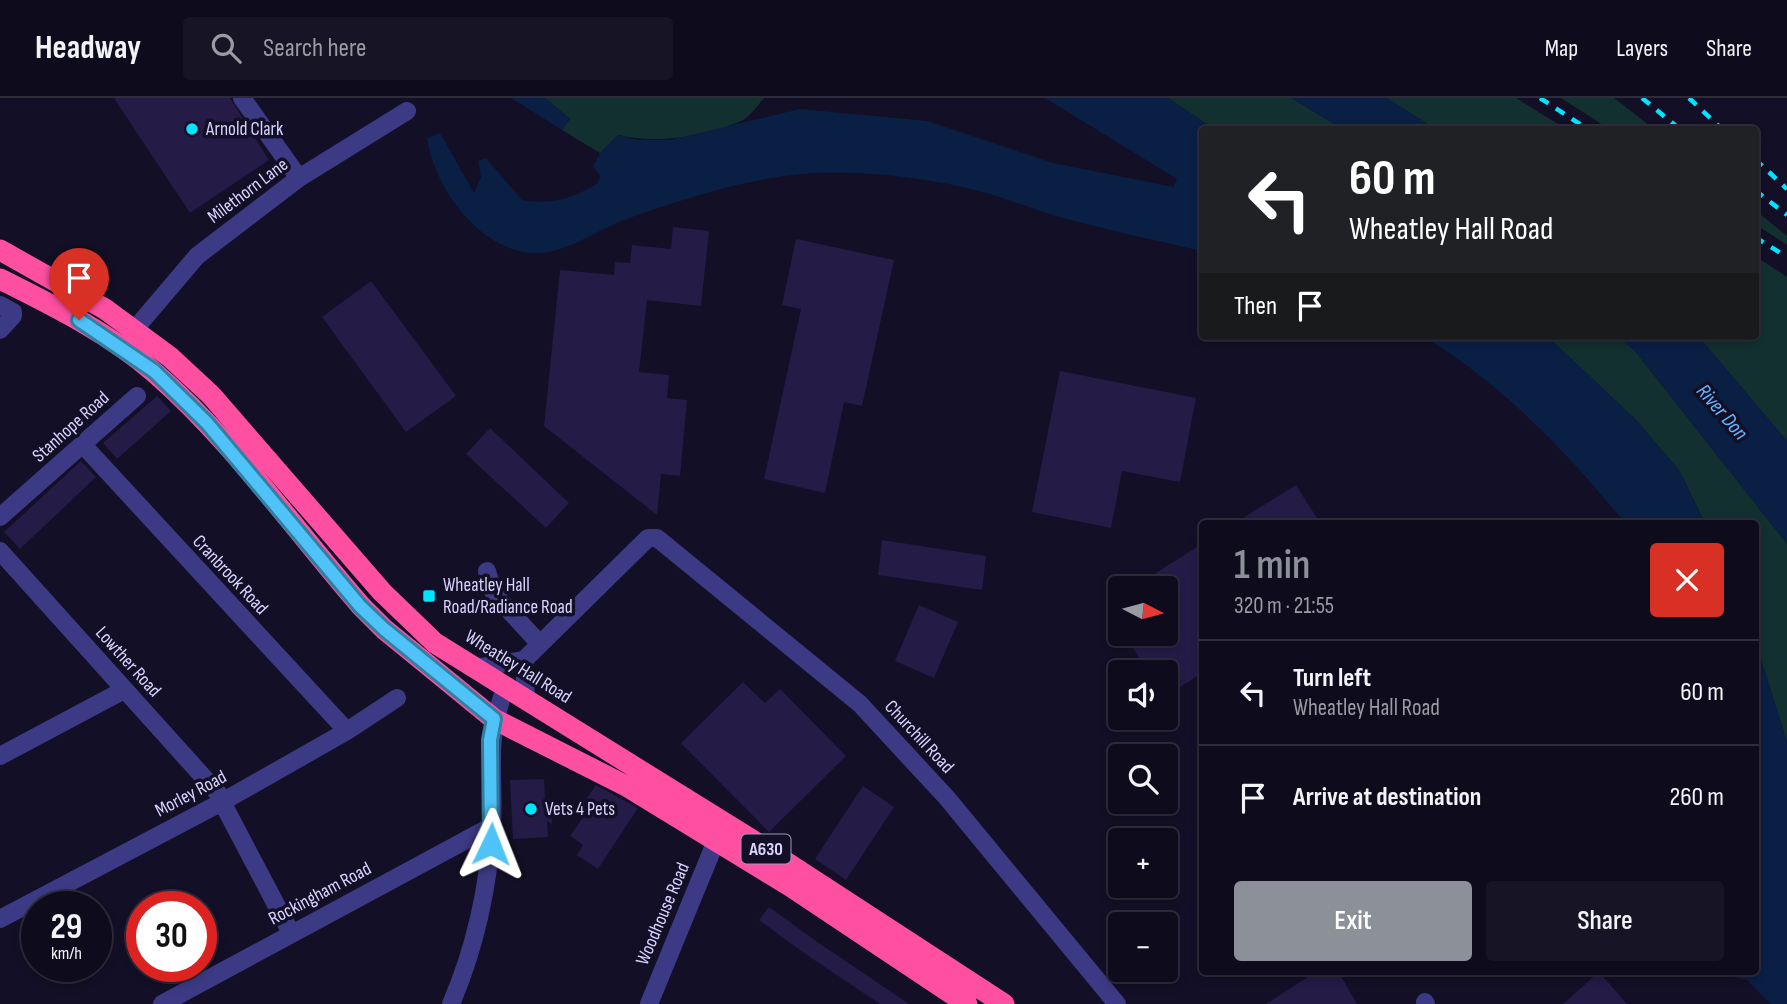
<!DOCTYPE html>
<html lang="en">
<head>
<meta charset="utf-8">
<style>
	:root { --surface:#0e0b1c; --page:#171425; --text:#f1f3f6; --muted:#9b9ba3; --line:#2e2b3b; --accent:#8c9099 }
	body { margin:0; font-family:"Sofia Sans Condensed",sans-serif; background:var(--page); color:var(--text); height:100vh; display:flex; flex-direction:column; font-size:26px; white-space:nowrap }
	* { box-sizing:border-box; margin:0 }
	p { font-size:23px; color:var(--muted) }
	.icon { flex:none; width:38px; height:38px; fill:none; stroke:currentColor; stroke-width:2; stroke-linecap:round; stroke-linejoin:round }
	.map { position:relative; flex:1; overflow:hidden }
	.sheet { position:absolute; left:1199px; top:422px; width:560px; height:455px; display:flex; flex-direction:column; background:var(--surface); border-radius:7px; box-shadow:0 4px 10px #0003,0 0 0 2px var(--line) }
	.sheet>* { flex:none }
	.banner { position:absolute; left:1199px; top:28px; width:560px; height:214px; border-radius:7px; box-shadow:0 4px 10px #0003,0 0 0 2px var(--line); background:#202124; color:#fff; overflow:hidden }
	.needle { width:46px; rotate:96deg }
	.controls { position:absolute; left:1108px; top:478px; display:grid; gap:14px }
	.controls a { display:grid; place-items:center; width:70px; height:70px; border-radius:7px; background:var(--surface); box-shadow:0 4px 10px #0003,0 0 0 2px var(--line); font-size:35px }
	.speed { position:absolute; left:21px; top:793px; display:flex; gap:14px; font-size:35px; font-weight:700; text-align:center }
	.speed>* { display:grid; place-content:center; width:91px; height:91px; border-radius:50%; background:var(--surface); box-shadow:0 4px 10px #0003,0 0 0 2px var(--line); line-height:1 }
	.speed small { font-size:18px; font-weight:400 }
	.speed .limit { border:10px solid #d22; background:#fff; color:#111 }
	.pin { position:absolute; display:grid; place-items:center; width:60px; height:60px; color:#fff; margin:-72px -30px; border-radius:50% 50% 50% 0; rotate:-45deg; box-shadow:0 0 7px #0007 }
	.pin .icon { rotate:45deg }
	.me { position:absolute; width:77px; margin:-38px; rotate:2deg; stroke-linejoin:round; filter:drop-shadow(0 0 5px #0008) }
	.turn { display:flex; align-items:center; gap:24px; height:147px; padding:0 35px; font-size:32px }
	.turn .icon { width:91px; height:91px; stroke-width:2.5 }
	.turn b { display:block; font-size:49px; line-height:60px }
	.then { display:flex; align-items:center; height:66px; padding:0 35px; background:#0003; gap:14px; font-size:26px }
	.round { display:grid; place-items:center; flex:none; width:74px; height:74px; border-radius:7px; background:var(--page) }
	.head { display:flex; align-items:center; justify-content:space-between; height:119px; padding:0 35px }
	h1 { font-size:42px; font-weight:600; line-height:52px; color:var(--accent) }
	.cta { display:flex; gap:14px; margin-top:auto; padding:14px 35px }
	.cta a { flex:1; height:80px; border-radius:7px; background:var(--accent); color:#fff; font-size:28px; font-weight:600; line-height:80px; text-align:center }
	.cta a+a { background:var(--page); color:var(--text) }
	ul { padding:0; list-style:none }
	li { display:flex; align-items:center; gap:21px; height:105px; padding:0 35px; border-top:2px solid var(--line) }
	li div { flex:1 }
	li b { display:block; font-size:26px }
	li em { font-style:normal }
	header { display:flex; align-items:center; gap:42px; box-sizing:border-box; height:98px; padding:0 35px; background:var(--surface); border-bottom:2px solid var(--line) }
	header strong { font-size:33px }
	nav { display:flex; gap:38px; margin-inline-start:auto; font-size:24px }
	.search { width:490px; height:63px; background:var(--page); display:flex; align-items:center; gap:18px; box-sizing:border-box; padding:0 24px; border-radius:7px; color:var(--muted); font-size:26px }
	.map>svg:first-child { display:block }
</style>
</head>
<body>
<header>
<strong>Headway</strong>
<div class="search"><svg class="icon" aria-label="search" viewBox="0 0 24 24"><circle cx="10" cy="10" r="6"/><path d="M15 15l6 6"/></svg>Search here</div>
<nav><a>Map</a><a>Layers</a><a>Share</a></nav>
</header>
<div class="map">
<svg width="1787" height="906" viewBox="0 0 1787 906">
	<rect width="100%" height="100%" fill="#130f26"/>
	<!-- green -->
	<path fill="#12302f" d="M545,0H764C758,7 750,19 741,23C705,39 656,46 618,37L600,55L562,32L570,21Z
		M1168,0H1291L1343,31H1214Z
		M1387,0H1516L1566,31H1435Z
		M1561,0H1614L1654,31H1609Z
		M1755,112L1787,138V147L1755,126Z
		M1755,158L1787,179V343L1698,238H1755Z
		M1547,238H1617L1635,253L1787,446V644L1755,543V425H1705L1679,372L1635,321Z"/>
	<!-- water -->
	<path fill="#0a1f44" d="M511,0H545L570,21L562,32Z
		M1045,0H1168L1214,31L1202,32V153C1156,143 1109,132 1063,120C1031,111 999,97 967,90C919,79 851,71 803,76C746,81 678,102 624,122C596,132 566,156 535,155C480,154 434,90 427,40L440,35L474,95L481,79L478,63L486,60L522,102C552,107 572,101 598,85L600,78L593,68L600,55L618,37L637,42H670L800,11L927,23L1053,65L1174,89L1177,81Z
		M1291,0H1387L1435,31H1343Z
		M1423,238H1547L1635,321L1679,372L1705,425H1625C1567,354 1502,286 1423,238Z
		M1617,238H1698L1787,343V446L1635,253Z
		M1755,543L1787,644V906H1771L1747,882L1728,878L1729,873H1755Z"/>
	<!-- building -->
	<path fill="#241b47" d="M114,0H230L269,62L190,115Z
		M673,129L709,133L701,208L647,202L639,274L669,277L667,300L687,302L680,378L661,376L657,417L544,328L560,172L614,177L615,164L630,165L632,147L671,151Z
		M796,141L894,162L862,308L844,304L825,395L764,381L801,211L782,207Z
		M371,183L456,298L406,334L322,219Z
		M1060,273L1196,300L1180,384L1122,373L1111,430L1032,414Z
		M157,298L171,313L117,361L103,345Z
		M490,330L569,405L546,430L466,356Z
		M81,363L96,379L20,451L4,434Z
		M1296,387L1320,425H1235Z
		M882,442L986,458L982,492L878,477Z
		M1202,446V575L1166,598V574H1148L1124,536H1166V490H1132Z
		M1120,498V529L1106,507Z
		M919,507L958,524L934,580L895,563Z
		M743,584L765,605L780,591L846,658L769,734L681,645Z
		M544,681L545,701H550L552,726L547,723L548,739L513,741L510,682Z
		M596,687L638,710L598,771L577,757L583,747L570,738L585,716L579,712Z
		M863,688L894,709L846,782L815,761Z
		M769,809L816,843L909,906H880L804,855L759,822Z
		M1317,873H1338L1357,906H1266Z
		M1599,874L1627,906H1563Z"/>
	<g fill="none" stroke-linecap="round" stroke-linejoin="round">
		<!-- minor -->
		<path stroke="#3d3a85" stroke-width="18" d="M242,0L299,80
			M0,207L13,214V218L0,232
			M135,231L197,158L299,80L407,13
			M84,348L347,633
			M0,419L137,298
			M0,453L225,703
			M487,473L494,496L539,545
			M475,570L524,562
			M526,600L524,562L648,440H657L860,606L947,700L1117,906
			M0,658L124,592
			M222,704L291,835
			M0,821L222,704L347,633L397,600
			M1425,904L1426,906
			M162,906L492,728
			M451,906C475,850 488,791 492,730C495,673 484,645 506,588
			M649,906L716,743"/>
		<!-- highway -->
		<path stroke="#ff4fa3" stroke-width="21" d="M0,152L105,211L170,259L211,297L382,494L435,545L752,742L1004,906
			M0,181C54,208 109,235 155,275C233,343 293,430 361,508L384,531L494,621L628,689L790,788L967,906"/>
		<!-- rail -->
		<path stroke="#00e5ff" stroke-width="4.5" stroke-dasharray="10 9" stroke-linecap="butt" d="M1540,0L1589,32
			M1642,0L1681,32
			M1689,0L1723,32
			M1755,61L1787,91
			M1755,92L1787,117
			M1755,139L1787,159"/>
	</g>
	<g fill="none" stroke-linecap="round" stroke-linejoin="round">
		<!-- route casing -->
		<g stroke="#337fa1" stroke-width="18">
			<path id="route" d="M79,222L154,273L207,325L360,508L384,531L494,621L490,642L491,746"/>
		</g>
		<!-- route -->
		<use href="#route" stroke="#4fc3f7" stroke-width="12"/>
	</g>
	<!-- markers -->
	<g fill="#00e5ff" stroke="#130f26" stroke-width="2.5">
		<circle cx="192" cy="31" r="7"/>
		<rect x="422" y="491" width="14" height="14" rx="3.5"/>
		<circle cx="531" cy="711" r="7"/>
	</g>
	<g text-anchor="middle" dominant-baseline="central" stroke-width="7" stroke-linejoin="round" paint-order="stroke">
		<!-- shield labels -->
		<rect fill="#130f26" stroke="#9e99be" stroke-width="2" x="741.5" y="736.5" width="49" height="29" rx="5"/>
		<g font-size="18" font-weight="bold" fill="#d9d4ff">
			<text x="766" y="751">A630</text>
		</g>
		<!-- poi labels -->
		<g font-size="19" fill="#d9d4ff" stroke="#130f26" text-anchor="start">
			<text x="206" y="31">Arnold Clark</text>
			<text x="443" y="487">Wheatley Hall<tspan x="443" dy="22">Road/Radiance Road</tspan></text>
			<text x="545" y="711">Vets 4 Pets</text>
		</g>
		<!-- street labels -->
		<g font-size="19" fill="#d9d4ff" stroke="#130f26">
			<text transform="translate(248 93) rotate(-37)">Milethorn Lane</text>
			<text transform="translate(71 329) rotate(-42)">Stanhope Road</text>
			<text transform="translate(230 477) rotate(47)">Cranbrook Road</text>
			<text transform="translate(128 564) rotate(48)">Lowther Road</text>
			<text transform="translate(518 569) rotate(32)">Wheatley Hall Road</text>
			<text transform="translate(919 639) rotate(47)">Churchill Road</text>
			<text transform="translate(191 696) rotate(-28)">Morley Road</text>
			<text transform="translate(320 796) rotate(-28)">Rockingham Road</text>
			<text transform="translate(663 816) rotate(-67)">Woodhouse Road</text>
		</g>
		<!-- water labels -->
		<g font-size="21" font-style="italic" fill="#62b6ff" stroke="#130f26">
			<text transform="translate(1722 314) rotate(49)">River Don</text>
		</g>
	</g>
</svg>
<div class="controls">
<a><svg class="needle" viewBox="-14 -14 28 28"><path d="M0-13l5 13h-10z" fill="#e53935"/><path d="M0 13l5-13h-10z" fill="#9b9ba3"/></svg></a>
<a><svg class="icon" aria-label="sound" viewBox="0 0 24 24"><path d="M4 9h4l5-4v14l-5-4H4zM17 9q2 3 0 6"/></svg></a>
<a><svg class="icon" aria-label="search" viewBox="0 0 24 24"><circle cx="10" cy="10" r="6"/><path d="M15 15l6 6"/></svg></a>
<a>+</a>
<a>−</a>
</div>
<div class="speed"><div>29<small>km/h</small></div><div class="limit">30</div></div>
<div class="pin" style="left:79px;top:222px;background:#d93025"><svg class="icon" aria-label="arrive" viewBox="0 0 24 24"><path d="M6 21V4h12l-3 4 3 4H6"/></svg></div>
<svg class="me" style="left:491px;top:746px" viewBox="-20 -20 40 40"><path d="M0-17L14 15 0 8-14 15z" fill="#4fc3f7" stroke="#fff" stroke-width="4"/></svg>
<div class="banner">
<div class="turn"><svg class="icon" aria-label="left" viewBox="0 0 24 24"><path d="M17 20v-9H6M10 6l-5 5 5 5"/></svg><div><b>60 m</b>Wheatley Hall Road</div></div>
<div class="then">Then<svg class="icon" aria-label="arrive" viewBox="0 0 24 24"><path d="M6 21V4h12l-3 4 3 4H6"/></svg></div>
</div>
<section class="sheet">
<div class="head"><div><h1>1 min</h1><p>320 m · 21:55</p></div><a class="round" style="background:#d93025;color:#fff"><svg class="icon" aria-label="close" viewBox="0 0 24 24"><path d="M6 6l12 12M18 6L6 18"/></svg></a></div>
<ul>
<li><svg class="icon" aria-label="left" viewBox="0 0 24 24"><path d="M17 20v-9H6M10 6l-5 5 5 5"/></svg><div><b>Turn left</b><p>Wheatley Hall Road</p></div><em>60 m</em></li>
<li><svg class="icon" aria-label="arrive" viewBox="0 0 24 24"><path d="M6 21V4h12l-3 4 3 4H6"/></svg><div><b>Arrive at destination</b></div><em>260 m</em></li>
</ul>
<div class="cta"><a>Exit</a><a>Share</a></div>
</section>
</div>
</body>
</html>
